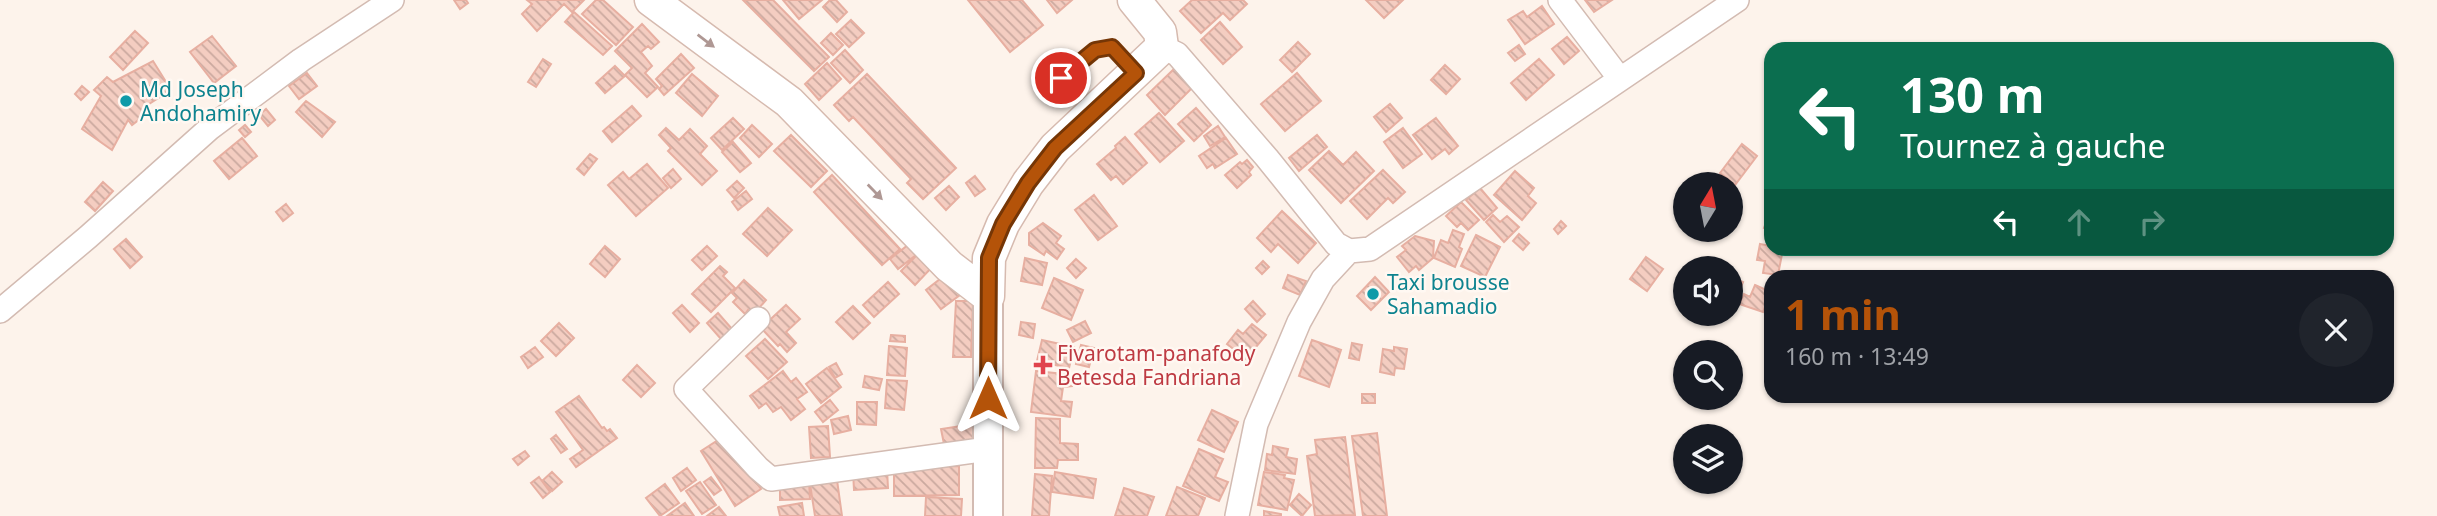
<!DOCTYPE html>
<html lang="fr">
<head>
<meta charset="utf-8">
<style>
	:root { --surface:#171b24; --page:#20242c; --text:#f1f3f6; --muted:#9ea1a6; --accent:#b45309 }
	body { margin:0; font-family:"Noto Sans",sans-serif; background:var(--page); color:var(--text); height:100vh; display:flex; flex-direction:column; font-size:26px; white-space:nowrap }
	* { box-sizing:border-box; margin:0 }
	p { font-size:23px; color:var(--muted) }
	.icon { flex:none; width:38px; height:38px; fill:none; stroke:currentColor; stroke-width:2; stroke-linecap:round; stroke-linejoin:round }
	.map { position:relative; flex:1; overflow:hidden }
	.panel { position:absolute; left:1764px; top:270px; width:630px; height:133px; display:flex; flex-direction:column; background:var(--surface); border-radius:21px; box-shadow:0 2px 5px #0004 }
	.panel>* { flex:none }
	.banner { position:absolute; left:1764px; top:42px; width:630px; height:214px; border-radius:21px; box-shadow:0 2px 5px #0004; background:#0b6e4f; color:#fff; overflow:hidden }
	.needle { width:46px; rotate:10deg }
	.controls { position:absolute; left:1673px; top:172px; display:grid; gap:14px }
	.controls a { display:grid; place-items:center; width:70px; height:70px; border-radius:50%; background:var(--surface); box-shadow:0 2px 5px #0004; font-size:35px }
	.pin { position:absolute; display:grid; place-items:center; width:60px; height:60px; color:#fff; margin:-30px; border:4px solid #fff; border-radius:50%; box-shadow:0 2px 7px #0007 }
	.me { position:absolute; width:77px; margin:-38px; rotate:0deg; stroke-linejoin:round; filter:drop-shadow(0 0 5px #0008) }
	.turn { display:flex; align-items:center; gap:24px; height:147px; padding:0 21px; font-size:32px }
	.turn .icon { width:91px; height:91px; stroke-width:2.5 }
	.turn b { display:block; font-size:49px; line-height:60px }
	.lanes { display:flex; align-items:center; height:66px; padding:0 21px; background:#0003; justify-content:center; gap:35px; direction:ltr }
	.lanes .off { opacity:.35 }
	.round { display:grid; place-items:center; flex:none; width:74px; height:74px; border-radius:37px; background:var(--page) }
	.headline { display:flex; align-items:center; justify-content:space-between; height:119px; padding:0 21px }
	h1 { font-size:42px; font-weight:700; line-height:52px; color:var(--accent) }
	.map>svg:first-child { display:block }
</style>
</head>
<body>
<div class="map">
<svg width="2437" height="516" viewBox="0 0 2437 516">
	<defs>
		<pattern id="building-back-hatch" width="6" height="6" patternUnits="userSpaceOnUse" patternTransform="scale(1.75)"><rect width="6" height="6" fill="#f4cdc1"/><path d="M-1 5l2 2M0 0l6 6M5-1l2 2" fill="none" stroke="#cba99f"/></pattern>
	</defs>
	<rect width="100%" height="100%" fill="#fdf3eb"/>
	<!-- building -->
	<path fill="url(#building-back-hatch)" stroke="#e7afa1" stroke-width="2" d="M454,0H466L468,3L460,9Z
		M527,0H584L572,12L564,4L537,31L522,14L532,4Z
		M596,0H603L633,27L616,45L582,14Z
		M743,0H773L829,57L814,71Z
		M783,0H822L799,19Z
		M830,0H836L847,12L837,22L823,7Z
		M968,0H1022L1043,25L1010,52Z
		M1047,0H1072L1057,13Z
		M1192,0H1243L1247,4L1230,20L1223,13L1201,33L1180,11Z
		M1366,0H1403L1384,18Z
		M1585,0H1612L1594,12Z
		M1542,6L1554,24L1525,44L1508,20L1523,11L1527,17Z
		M574,12L612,46L603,55L565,22Z
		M851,20L864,33L849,47L836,34Z
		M1220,22L1242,47L1223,64L1201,40Z
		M642,24L659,42L651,49L648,46L641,52L652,66L645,73L658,87L647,97L625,75L632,68L615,51Z
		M135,31L148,43L123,70L110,57Z
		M831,33L843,45L833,55L821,43Z
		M212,36L236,66L214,83L190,52Z
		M1567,37L1579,51L1564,64L1552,49Z
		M1298,42L1310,54L1292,72L1280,60Z
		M1519,45L1525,54L1515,61L1508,53Z
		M845,50L863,70L850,83L831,63Z
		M681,54L694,68L664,95L659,89L662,86L656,79Z
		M543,59L551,64L536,87L528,82Z
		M1539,59L1554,75L1526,100L1511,83Z
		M153,61L171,90L146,106L150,111L132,125L128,120L112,150L82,129L101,96L94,90L107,77L113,82Z
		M827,63L841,79L819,100L805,84Z
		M1445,65L1460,79L1446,94L1431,80Z
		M615,66L625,76L605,93L596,83Z
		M1175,68L1193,87L1165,115L1147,95Z
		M307,73L317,86L299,99L289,86Z
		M1297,73L1321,101L1285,131L1261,104Z
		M692,74L718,96L702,116L676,93Z
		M867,74L956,168L923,199L907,183L911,179L853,117L849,121L834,105Z
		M82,86L89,92L81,100L75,94Z
		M306,101L335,122L322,137L296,112Z
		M1390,104L1402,118L1386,132L1374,117Z
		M632,106L641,116L612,142L603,131Z
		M1196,108L1211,125L1194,141L1178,124Z
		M266,109L275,120L268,126L259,115Z
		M1159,113L1184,141L1160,162L1135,134Z
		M733,118L744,129L722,150L711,138Z
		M1436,118L1458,146L1449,154L1445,149L1432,159L1413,135Z
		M245,125L251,132L245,137L239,130Z
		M752,125L772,144L759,157L740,138Z
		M1218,126L1225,137L1210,146L1204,136Z
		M666,128L679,140L690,129L707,146L700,154L717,171L702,185L668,151L671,148L659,135Z
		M1403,128L1422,154L1403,168L1384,142Z
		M791,135L827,171L811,187L774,151Z
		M1317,135L1327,147L1299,171L1289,158Z
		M1125,137L1147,163L1123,184L1116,176L1111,180L1097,164L1116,148L1115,146Z
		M242,138L257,156L229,179L214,161Z
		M1226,138L1237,154L1215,168L1213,164L1207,168L1199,156Z
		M733,142L751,163L740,172L722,152Z
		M1742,144L1757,156L1735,185L1720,173Z
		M1329,151L1343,165L1356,152L1374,171L1341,203L1309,170Z
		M590,154L597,159L584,175L577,169Z
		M1247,160L1253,167L1249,172L1251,175L1237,188L1225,175L1240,162L1242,164Z
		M647,164L668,188L636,216L608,185L623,172L629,179Z
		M673,169L681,179L671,188L663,178Z
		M1383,170L1405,192L1393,203L1388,198L1367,219L1350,201Z
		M1515,171L1534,188L1528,196L1536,203L1522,220L1494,195Z
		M832,175L900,249L882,265L814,192Z
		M975,176L985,189L975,196L966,183Z
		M737,181L744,188L734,198L727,190Z
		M103,182L113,191L95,211L85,202Z
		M949,186L959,197L946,210L935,198Z
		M1480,188L1497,208L1484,220L1466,200Z
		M746,191L752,199L738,210L732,202Z
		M1094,195L1117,226L1098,240L1075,210Z
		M1461,202L1479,220L1468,230L1461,223L1457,227L1446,216Z
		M286,204L293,213L283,221L276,212Z
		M768,208L792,230L767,256L743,234Z
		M1771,209V231L1764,228Z
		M1282,211L1316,243L1298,263L1278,244L1271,252L1257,238Z
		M1493,215L1500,222L1507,216L1519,227L1504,242L1486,222Z
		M1561,221L1566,226L1558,234L1554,229Z
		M1043,223L1061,236L1056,243L1064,249L1057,259L1046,251L1044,255L1029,245V233Z
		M1453,230L1464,234L1459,247L1462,249L1455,267L1434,258L1441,240L1448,243Z
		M1519,234L1529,243L1523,250L1513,241Z
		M1476,235L1500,247L1485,277L1461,266Z
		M1415,236L1434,241L1433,258L1419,270L1416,266L1409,272L1397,257L1406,250L1402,246Z
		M126,239L142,257L130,268L114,249Z
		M1760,244L1771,246V248L1783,249L1778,275L1763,273L1765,261L1757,260Z
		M908,245L916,255L898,269L890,259Z
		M605,246L620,259L605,277L590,264Z
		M707,246L717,256L702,270L692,260Z
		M920,252L934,265L915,285L901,271Z
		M1646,257L1663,269L1647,291L1630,279Z
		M1025,258L1047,263L1042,285L1021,281Z
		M1076,259L1086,268L1076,278L1067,268Z
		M1263,261L1269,267L1262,274L1256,268Z
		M720,266L727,272L723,276L735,288L711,312L692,294Z
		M949,272L964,292L941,309L926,290Z
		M1288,275L1306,281L1300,295L1283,288Z
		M1375,277L1389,292L1371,310L1357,296Z
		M1731,277L1743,282L1736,300L1731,298Z
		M1054,278L1083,290L1071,320L1042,308Z
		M744,280L766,300L753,315L748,310L745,314L733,302L737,298L732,293Z
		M888,282L899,294L874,317L863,305Z
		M1755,285L1771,292L1763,312L1739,304L1744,294L1750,297Z
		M956,301H973L971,357H953Z
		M1253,301L1265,314L1257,322L1245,309Z
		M682,305L699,323L690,332L673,313Z
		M786,305L800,319L786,332L796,343L787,352L780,344L778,346L761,328Z
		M853,306L870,323L853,339L836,322Z
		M718,313L732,329L721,339L707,323Z
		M1085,321L1091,333L1073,342L1067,330Z
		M1021,322L1035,324L1033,338L1019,335Z
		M559,323L574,338L556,356L541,341Z
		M1252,324L1266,335L1246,359L1227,344L1238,330L1243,334Z
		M891,335L905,336V342L890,341Z
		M765,339L787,362L768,379L746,356Z
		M1042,340L1074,347L1069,368L1037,361Z
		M1312,340L1341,350L1329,387L1299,376Z
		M1352,343L1362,345L1359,360L1349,358Z
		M1081,345L1094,348L1089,367L1076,364Z
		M889,346L907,348L905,376L887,375Z
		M535,347L543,357L528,368L521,357Z
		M1394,347L1407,349L1404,369L1395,368L1394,375L1380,372L1383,349L1394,351Z
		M836,363L842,374L835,378L829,367Z
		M637,365L655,383L641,397L623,380Z
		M827,368L841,387L821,403L806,384Z
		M783,371L791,382L796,378L807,392L797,399L805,409L791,420L781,407L773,412L766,403L759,408L750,396Z
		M1036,371L1073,375L1072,386L1063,387L1061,401L1072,402L1070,417L1031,412Z
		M865,376L882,379L879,390L863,387Z
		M887,380L907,381L904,410L885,408Z
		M1362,394H1375V403H1362Z
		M579,396L602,428L604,427L607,431L610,429L617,438L576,467L570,459L583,450L556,412Z
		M830,400L838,410L823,422L815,412Z
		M857,402H877L876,425L857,424Z
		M1212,410L1238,422L1224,452L1198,440Z
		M848,416L851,430L834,434L831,420Z
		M1036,418L1060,419V443L1078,444V460H1058L1057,468H1035Z
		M975,424L977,439L944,444L941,429Z
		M828,426L830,457L811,458L809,427Z
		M1377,433L1387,516H1363L1352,436Z
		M556,435L567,449L561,453L551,439Z
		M726,435L761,489L735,506L701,451Z
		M1345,437L1355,515L1315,516L1307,456L1317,454L1315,440Z
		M1273,446L1288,449L1286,457L1297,459L1295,474L1265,470L1267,454L1272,455Z
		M1199,449L1223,459L1215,477L1228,482L1219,501L1183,486Z
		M525,451L529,456L518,465L513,459Z
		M959,466V495L894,496V468Z
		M687,468L696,480L681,491L673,478Z
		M887,469L888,488L854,490L853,472Z
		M552,472L562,482L552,491L542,481Z
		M1055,472L1096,479L1093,498L1052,492Z
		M1264,472L1285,475L1284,478L1294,480L1287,510L1258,505Z
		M1035,474L1052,476L1049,516H1032Z
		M539,477L550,492L543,498L531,483Z
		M711,477L721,490L714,495L704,482Z
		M837,480L842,516H815L810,484Z
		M809,481L810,499L780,500V482Z
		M700,482L716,505L702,514L686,491Z
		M665,484L679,503L660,516L646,498Z
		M1177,487L1205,498L1198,516H1166Z
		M1124,488L1154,497L1147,516H1115Z
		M1299,494L1311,505L1302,516L1290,505Z
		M926,497L962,499L961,516H925Z
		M685,503L694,516H667Z
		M802,503L804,516H780L778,507Z
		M719,507L726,516H707Z
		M1264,511L1281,514V516H1264Z"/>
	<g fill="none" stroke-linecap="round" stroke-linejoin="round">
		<!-- service casing -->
		<g stroke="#d3bbb2" stroke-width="14">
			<path id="service" d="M1061,78L1095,50L1112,47L1132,69"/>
		</g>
		<!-- minor casing -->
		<g stroke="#d3bbb2" stroke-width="26">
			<path id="minor" d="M1560,0L1620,79
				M1162,47L1177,54L1267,158L1336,244L1349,251L1370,249L1737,0
				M0,311L88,237L210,128L301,60L392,0
				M758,319L686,389L758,468L771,479L988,449
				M1237,516L1256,424L1299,322L1323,279L1349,251"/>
		</g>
		<!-- tertiary casing -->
		<g stroke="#d3bbb2" stroke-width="32">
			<path id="tertiary" d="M988,296V516"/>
		</g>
		<!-- secondary casing -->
		<g stroke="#d6baaf" stroke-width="35">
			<path id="secondary" d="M651,0L789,102L949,266L988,296
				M988,296L989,258L1003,224L1028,183L1055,148L1162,47L1160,32L1134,0"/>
		</g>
		<!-- service -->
		<use href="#service" stroke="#fff" stroke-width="10"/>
		<!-- minor -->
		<use href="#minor" stroke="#fff" stroke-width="23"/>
		<!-- tertiary -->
		<use href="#tertiary" stroke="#fff" stroke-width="28"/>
		<!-- secondary -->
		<use href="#secondary" stroke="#fff" stroke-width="32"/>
	</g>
	<!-- one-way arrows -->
	<defs><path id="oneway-solid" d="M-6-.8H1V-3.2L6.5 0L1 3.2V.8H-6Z" transform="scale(1.75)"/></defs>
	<g fill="#af9894">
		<use href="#oneway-solid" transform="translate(706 41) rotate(37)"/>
		<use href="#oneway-solid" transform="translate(875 192) rotate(46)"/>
	</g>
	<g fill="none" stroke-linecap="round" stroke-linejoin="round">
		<!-- route casing -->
		<g stroke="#753606" stroke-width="18">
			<path id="route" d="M988,398L989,258L1003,224L1028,183L1055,148L1136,73L1112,47L1095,50L1061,78"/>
		</g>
		<!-- route -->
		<use href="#route" stroke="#b45309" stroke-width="12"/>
	</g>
	<!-- markers -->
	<g fill="#0f9aa8" stroke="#fff8f2" stroke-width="2.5">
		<circle cx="126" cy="101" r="7"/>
		<circle cx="1373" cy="294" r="7"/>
	</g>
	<path fill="#e0444e" stroke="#fff8f2" stroke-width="2.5" d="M1039.5 354.5h7v7h7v7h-7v7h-7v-7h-7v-7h7z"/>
	<g text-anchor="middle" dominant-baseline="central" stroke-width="5" stroke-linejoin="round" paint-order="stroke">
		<!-- culture labels -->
		<g font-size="21" fill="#0d838f" stroke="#fff8f2" text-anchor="start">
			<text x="140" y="89">Md Joseph<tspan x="140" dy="24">Andohamiry</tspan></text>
			<text x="1387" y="282">Taxi brousse<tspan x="1387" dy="24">Sahamadio</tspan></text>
		</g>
		<!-- health labels -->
		<g font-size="21" fill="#be3a42" stroke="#fff8f2" text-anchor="start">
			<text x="1057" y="353">Fivarotam-panafody<tspan x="1057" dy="24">Betesda Fandriana</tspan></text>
		</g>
	</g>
</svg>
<div class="controls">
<a><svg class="needle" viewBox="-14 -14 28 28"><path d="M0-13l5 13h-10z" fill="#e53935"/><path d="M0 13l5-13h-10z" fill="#9ea1a6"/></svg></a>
<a><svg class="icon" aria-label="sound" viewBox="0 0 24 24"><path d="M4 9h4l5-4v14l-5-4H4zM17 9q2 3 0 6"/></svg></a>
<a><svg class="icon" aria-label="search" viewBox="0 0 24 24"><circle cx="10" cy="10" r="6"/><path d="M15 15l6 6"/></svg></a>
<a><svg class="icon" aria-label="layers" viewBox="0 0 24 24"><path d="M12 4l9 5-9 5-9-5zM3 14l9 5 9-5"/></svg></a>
</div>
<div class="pin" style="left:1061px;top:78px;background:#d93025"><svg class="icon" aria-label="arrive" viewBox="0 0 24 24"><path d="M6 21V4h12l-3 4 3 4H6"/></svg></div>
<svg class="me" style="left:988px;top:398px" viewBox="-20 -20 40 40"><path d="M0-17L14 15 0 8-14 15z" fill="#b45309" stroke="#fff" stroke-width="4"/></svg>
<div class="banner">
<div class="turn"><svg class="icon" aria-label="left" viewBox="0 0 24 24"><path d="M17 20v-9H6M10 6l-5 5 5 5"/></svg><div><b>130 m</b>Tournez à gauche</div></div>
<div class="lanes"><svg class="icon" aria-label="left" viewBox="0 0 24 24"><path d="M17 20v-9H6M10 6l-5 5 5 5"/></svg><svg class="icon off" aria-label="ahead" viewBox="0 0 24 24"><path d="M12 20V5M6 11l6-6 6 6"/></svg><svg class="icon off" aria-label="right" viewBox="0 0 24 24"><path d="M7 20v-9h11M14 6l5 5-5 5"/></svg></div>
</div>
<section class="panel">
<div class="headline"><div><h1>1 min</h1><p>160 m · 13:49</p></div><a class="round"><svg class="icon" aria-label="close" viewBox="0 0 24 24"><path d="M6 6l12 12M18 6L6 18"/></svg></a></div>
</section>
</div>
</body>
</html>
